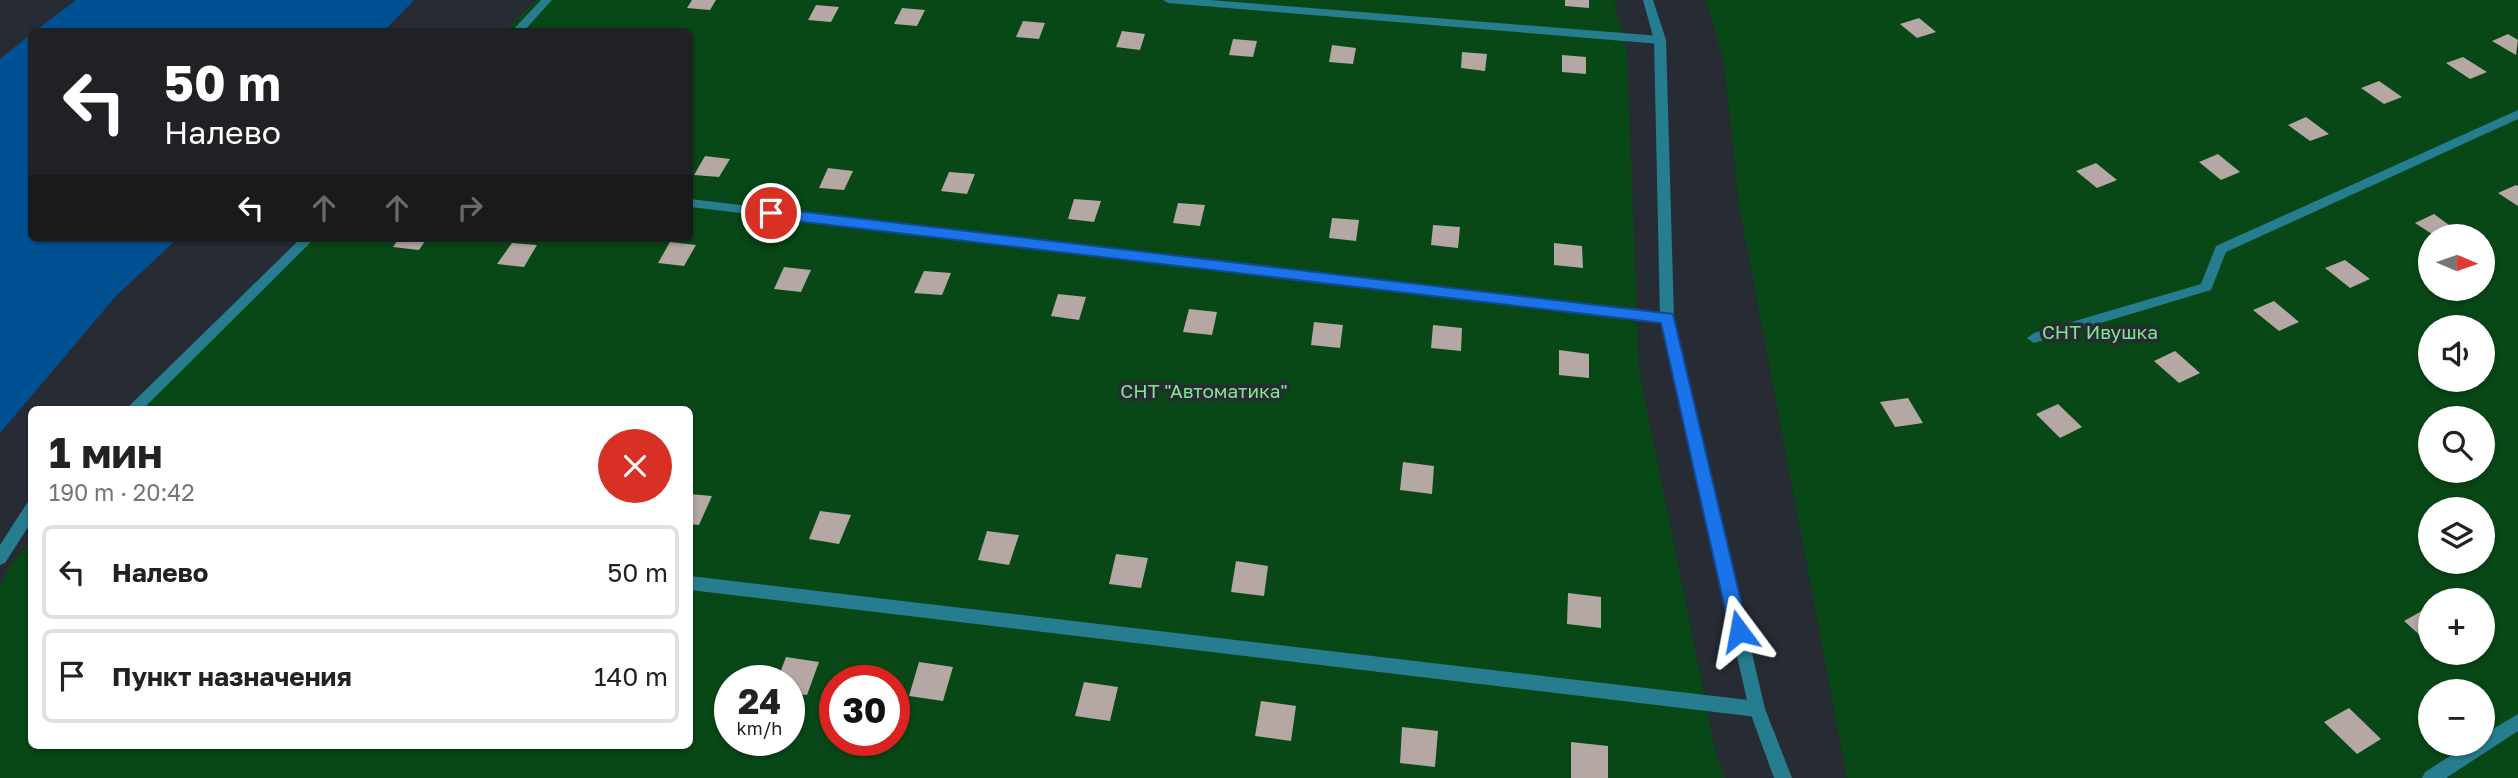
<!DOCTYPE html>
<html lang="ru">
<head>
<meta charset="utf-8">
<style>
	:root { --surface:#fff; --page:#f2f2f2; --text:#222; --muted:#767676; --line:#e0e0e0 }
	body { margin:0; font-family:"Golos Text",sans-serif; background:var(--page); color:var(--text); height:100vh; display:flex; flex-direction:column; font-size:26px; white-space:nowrap }
	* { box-sizing:border-box; margin:0 }
	p { font-size:23px; color:var(--muted) }
	.icon { flex:none; width:38px; height:38px; fill:none; stroke:currentColor; stroke-width:2; stroke-linecap:round; stroke-linejoin:round }
	.map { position:relative; flex:1; overflow:hidden }
	.side { position:absolute; left:28px; top:406px; width:665px; height:343px; display:flex; flex-direction:column; background:var(--surface); border-radius:10px; box-shadow:0 2px 5px #0004 }
	.side>* { flex:none }
	.banner { position:absolute; left:28px; top:28px; width:665px; height:214px; border-radius:10px; box-shadow:0 2px 5px #0004; background:#202124; color:#fff; overflow:hidden }
	.needle { width:46px; rotate:92deg }
	.controls { position:absolute; left:2418px; top:224px; display:grid; gap:14px }
	.controls a { display:grid; place-items:center; width:77px; height:77px; border-radius:50%; background:var(--surface); box-shadow:0 2px 5px #0004; font-size:35px }
	.speed { position:absolute; left:714px; top:665px; display:flex; gap:14px; font-size:35px; font-weight:700; text-align:center }
	.speed>* { display:grid; place-content:center; width:91px; height:91px; border-radius:50%; background:var(--surface); box-shadow:0 2px 5px #0004; line-height:1 }
	.speed small { font-size:18px; font-weight:400 }
	.speed .limit { border:10px solid #d22; background:#fff; color:#111 }
	.pin { position:absolute; display:grid; place-items:center; width:60px; height:60px; color:#fff; margin:-30px; border:4px solid #fff; border-radius:50%; box-shadow:0 2px 7px #0007 }
	.me { position:absolute; width:77px; margin:-38px; rotate:347deg; stroke-linejoin:round; filter:drop-shadow(0 0 5px #0008) }
	.turn { display:flex; align-items:center; gap:24px; height:147px; padding:0 21px; font-size:32px }
	.turn .icon { width:91px; height:91px; stroke-width:2.5 }
	.turn b { display:block; font-size:49px; line-height:60px }
	.lanes { display:flex; align-items:center; height:66px; padding:0 21px; background:#0003; justify-content:center; gap:35px; direction:ltr }
	.lanes .off { opacity:.35 }
	.round { display:grid; place-items:center; flex:none; width:74px; height:74px; border-radius:37px; background:var(--page) }
	.summary { display:flex; align-items:center; justify-content:space-between; height:119px; padding:0 21px }
	h1 { font-size:42px; font-weight:700; line-height:52px }
	ul { padding:0; list-style:none }
	li { display:flex; align-items:center; gap:21px; height:94px; margin:0 14px 10px; padding:0 7px; border:4px solid var(--line); border-radius:10px }
	li div { flex:1 }
	li b { display:block; font-size:26px }
	li em { font-style:normal }
	.map>svg:first-child { display:block }
</style>
</head>
<body>
<div class="map">
<svg width="2518" height="778" viewBox="0 0 2518 778">
	<rect width="100%" height="100%" fill="#272b34"/>
	<!-- green -->
	<path fill="#084716" fill-rule="evenodd" d="M536,0H1614L1627,50L1639,371L1717,758L1726,778H0V587L7,570L31,540L32,746H690V410L142,409L201,341L301,238H690V32L505,31ZM730,681H789V740H730ZM835,681H894V740H835Z
		M1706,0H2518V778H1847L1739,205L1724,63ZM2431,236H2483V289H2431ZM2431,327H2483V380H2431ZM2431,418H2483V471H2431ZM2431,509H2483V562H2431ZM2431,600H2483V653H2431ZM2431,691H2483V744H2431Z"/>
	<!-- water -->
	<path fill="#005193" d="M76,0H414L384,31H35Z
		M31,34L32,238H178L115,297L0,433V59Z"/>
	<!-- building -->
	<path fill="#b5a7a3" d="M692,0H716L710,10L687,8Z
		M1565,0H1589V8L1565,6Z
		M816,5L839,7L831,22L808,20Z
		M902,8L925,10L917,26L894,24Z
		M1919,18L1936,32L1917,38L1900,24Z
		M1023,21L1045,23L1039,39L1016,37Z
		M1122,31L1145,34L1140,50L1116,47Z
		M2508,34L2518,40L2516,55L2492,41Z
		M1233,39L1257,41L1253,57L1229,55Z
		M1332,45L1356,48L1353,64L1329,62Z
		M1462,52L1487,54L1485,71L1461,68Z
		M1562,55L1586,57V74L1562,72Z
		M2463,57L2487,72L2470,79L2446,63Z
		M2379,81L2402,97L2384,104L2361,88Z
		M2306,117L2329,134L2310,141L2288,125Z
		M2218,154L2240,172L2221,180L2199,162Z
		M705,156L730,159L719,177L694,175Z
		M2096,163L2117,180L2097,188L2076,171Z
		M828,168L853,171L844,190L819,188Z
		M949,172L975,174L967,194L941,191Z
		M2516,185L2518,186V206L2498,193Z
		M1074,199L1101,201L1094,222L1068,219Z
		M1178,203L1205,205L1200,226L1173,223Z
		M2434,214L2460,233L2452,236H2435L2415,223Z
		M1332,218L1359,220L1356,241L1329,238Z
		M1433,225L1460,227L1458,248L1431,245Z
		M399,238H427L419,250L393,247Z
		M670,242L696,245L684,266L658,263Z
		M512,243L537,245L524,267L497,264Z
		M1554,243L1582,246L1583,268L1554,265Z
		M2345,260L2370,279L2350,288L2325,268Z
		M784,267L811,270L801,292L774,289Z
		M924,271L951,273L942,295L914,293Z
		M1058,294L1086,297L1079,320L1051,316Z
		M2274,301L2299,322L2279,331L2253,310Z
		M1189,309L1217,312L1212,335L1183,332Z
		M1314,322L1343,325L1340,348L1311,345Z
		M1433,325L1462,328L1461,351L1431,348Z
		M1559,350L1589,354V378L1559,375Z
		M2175,351L2200,373L2179,383L2154,361Z
		M1908,398L1923,423L1895,427L1880,402Z
		M2058,404L2082,427L2060,438L2036,414Z
		M1403,462L1434,466L1432,494L1400,490Z
		M690,494L712,496L699,525L690,524Z
		M820,511L851,515L839,544L809,539Z
		M987,531L1019,535L1009,565L978,560Z
		M1116,554L1148,558L1141,588L1109,584Z
		M1236,561L1268,566L1264,596L1231,592Z
		M1568,593L1601,597V628L1567,624Z
		M2427,608L2431,611V645L2404,621Z
		M786,657L819,662L807,695L789,693V681H777Z
		M919,662L953,667L943,701L909,696Z
		M1084,682L1118,687L1110,721L1075,716Z
		M1261,701L1296,706L1291,741L1255,736Z
		M2349,708L2381,739L2357,754L2324,722Z
		M1402,727L1438,731L1435,767L1400,763Z
		M1571,742L1608,746V778H1571Z"/>
	<g fill="none" stroke-linecap="round" stroke-linejoin="round">
		<!-- lane -->
		<path fill="#267d8f" fill-rule="evenodd" d="M541,0H552L523,32H511Z
			M1163,0H1210L1660,36L1666,40L1660,44L1168,3Z
			M2518,110V119L2226,252L2211,290L2034,343L2027,338L2034,333L2201,284L2216,246Z
			M690,199L1667,313L1674,318L1667,323L690,207Z
			M301,238H315L142,410H125Z
			M32,501V521L5,563L0,565V545L27,503Z
			M690,576L1757,701L1763,704L1765,709L1763,714L1757,717L690,590Z
			M2518,714V731L2446,778H2422L2425,772L2469,744H2483V735Z"/>
		<!-- street -->
		<path fill="#267d8f" fill-rule="evenodd" d="M1643,0H1653L1666,40L1674,318L1765,709L1792,778H1774L1749,709L1660,318L1654,40Z"/>
	</g>
	<!-- route -->
	<path fill="#1a73e8" stroke="#114b97" stroke-width="2" d="M771,208L1673,314L1748,631L1745,636L1739,639L1732,636L1730,631L1661,323L771,218L764,213Z"/>
	<g text-anchor="middle" dominant-baseline="central" stroke-width="7" stroke-linejoin="round" paint-order="stroke">
		<!-- park labels -->
		<g font-size="19" fill="#82e78c" stroke="#272b34">
			<text x="2100" y="331">СНТ Ивушка</text>
			<text x="1204" y="390">СНТ "Автоматика"</text>
		</g>
	</g>
</svg>
<div class="controls">
<a><svg class="needle" viewBox="-14 -14 28 28"><path d="M0-13l5 13h-10z" fill="#e53935"/><path d="M0 13l5-13h-10z" fill="#767676"/></svg></a>
<a><svg class="icon" aria-label="sound" viewBox="0 0 24 24"><path d="M4 9h4l5-4v14l-5-4H4zM17 9q2 3 0 6"/></svg></a>
<a><svg class="icon" aria-label="search" viewBox="0 0 24 24"><circle cx="10" cy="10" r="6"/><path d="M15 15l6 6"/></svg></a>
<a><svg class="icon" aria-label="layers" viewBox="0 0 24 24"><path d="M12 4l9 5-9 5-9-5zM3 14l9 5 9-5"/></svg></a>
<a>+</a>
<a>−</a>
</div>
<div class="speed"><div>24<small>km/h</small></div><div class="limit">30</div></div>
<div class="pin" style="left:771px;top:213px;background:#d93025"><svg class="icon" aria-label="arrive" viewBox="0 0 24 24"><path d="M6 21V4h12l-3 4 3 4H6"/></svg></div>
<svg class="me" style="left:1739px;top:631px" viewBox="-20 -20 40 40"><path d="M0-17L14 15 0 8-14 15z" fill="#1a73e8" stroke="#fff" stroke-width="4"/></svg>
<div class="banner">
<div class="turn"><svg class="icon" aria-label="left" viewBox="0 0 24 24"><path d="M17 20v-9H6M10 6l-5 5 5 5"/></svg><div><b>50 m</b>Налево</div></div>
<div class="lanes"><svg class="icon" aria-label="left" viewBox="0 0 24 24"><path d="M17 20v-9H6M10 6l-5 5 5 5"/></svg><svg class="icon off" aria-label="ahead" viewBox="0 0 24 24"><path d="M12 20V5M6 11l6-6 6 6"/></svg><svg class="icon off" aria-label="ahead" viewBox="0 0 24 24"><path d="M12 20V5M6 11l6-6 6 6"/></svg><svg class="icon off" aria-label="right" viewBox="0 0 24 24"><path d="M7 20v-9h11M14 6l5 5-5 5"/></svg></div>
</div>
<section class="side">
<div class="summary"><div><h1>1 мин</h1><p>190 m · 20:42</p></div><a class="round" style="background:#d93025;color:#fff"><svg class="icon" aria-label="close" viewBox="0 0 24 24"><path d="M6 6l12 12M18 6L6 18"/></svg></a></div>
<ul>
<li><svg class="icon" aria-label="left" viewBox="0 0 24 24"><path d="M17 20v-9H6M10 6l-5 5 5 5"/></svg><div><b>Налево</b></div><em>50 m</em></li>
<li><svg class="icon" aria-label="arrive" viewBox="0 0 24 24"><path d="M6 21V4h12l-3 4 3 4H6"/></svg><div><b>Пункт назначения</b></div><em>140 m</em></li>
</ul>
</section>
</div>
</body>
</html>
